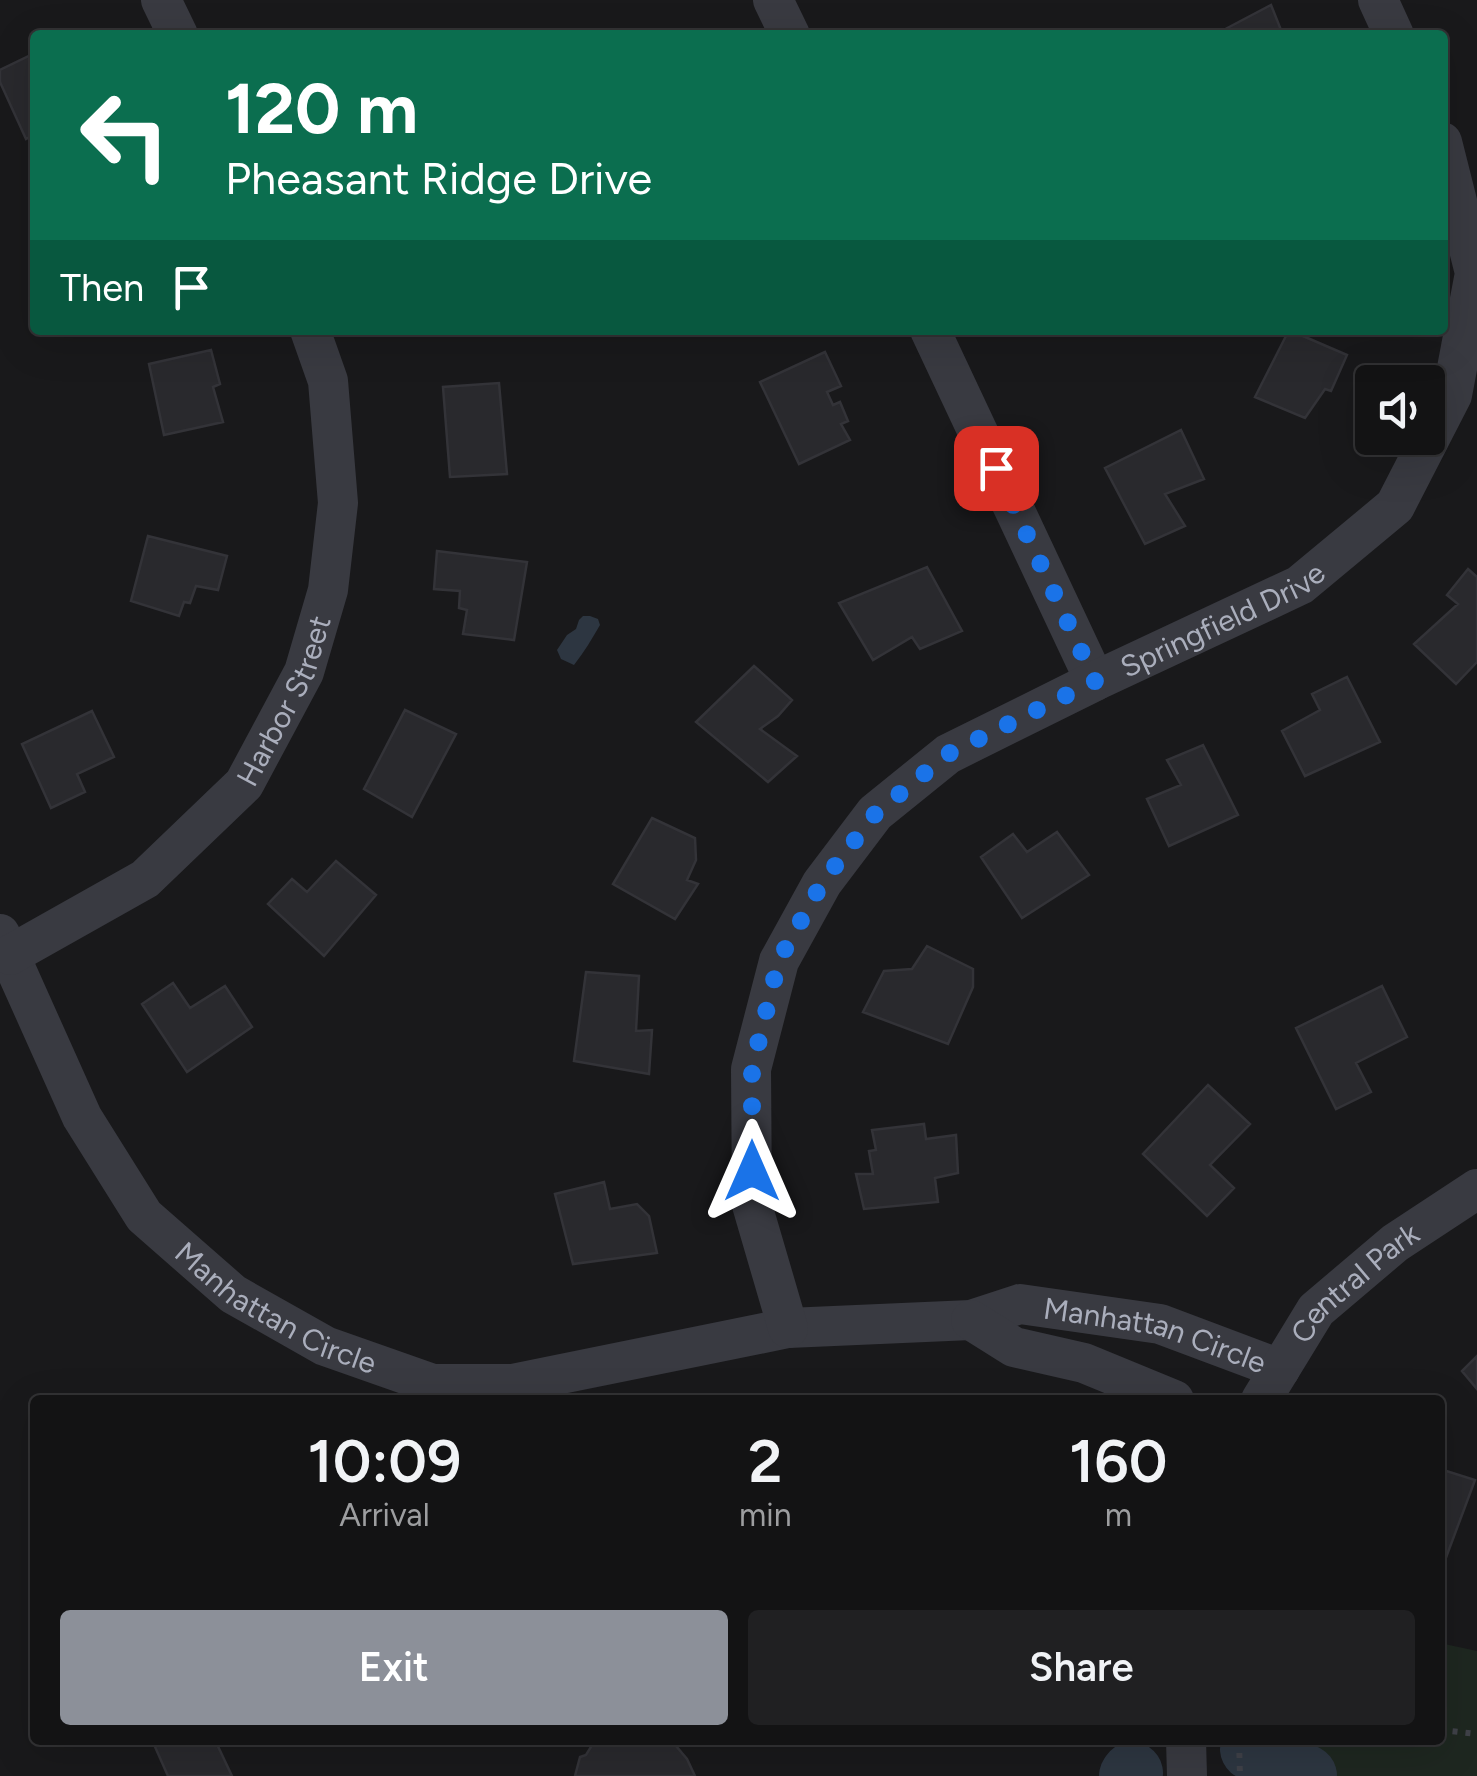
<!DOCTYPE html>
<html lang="en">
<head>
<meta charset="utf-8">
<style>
	:root { --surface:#131314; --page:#202022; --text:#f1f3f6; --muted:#9d9ea0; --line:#323234; --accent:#8c9099 }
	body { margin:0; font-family:Figtree,sans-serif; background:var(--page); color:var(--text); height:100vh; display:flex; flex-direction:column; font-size:38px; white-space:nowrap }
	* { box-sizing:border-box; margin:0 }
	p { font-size:32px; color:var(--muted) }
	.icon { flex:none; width:55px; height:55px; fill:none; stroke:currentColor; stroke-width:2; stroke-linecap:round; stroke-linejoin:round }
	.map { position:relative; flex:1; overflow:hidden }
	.side { position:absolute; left:30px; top:1395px; width:1415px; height:350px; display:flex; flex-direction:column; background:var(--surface); border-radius:10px; box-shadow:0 10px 40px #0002,0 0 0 2px var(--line) }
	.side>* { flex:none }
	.top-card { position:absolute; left:30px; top:30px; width:1418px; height:305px; border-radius:10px; box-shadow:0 10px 40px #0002,0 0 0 2px var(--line); background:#0b6e4f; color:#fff; overflow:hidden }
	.fabs { position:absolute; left:1355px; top:365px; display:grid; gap:20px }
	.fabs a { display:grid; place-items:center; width:90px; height:90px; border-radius:10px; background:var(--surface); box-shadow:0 10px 40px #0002,0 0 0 2px var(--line); font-size:50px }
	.pin { position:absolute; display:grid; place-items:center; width:85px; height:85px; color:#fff; margin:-42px; border-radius:20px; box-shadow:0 5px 15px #0006 }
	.me { position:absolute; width:110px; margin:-55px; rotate:0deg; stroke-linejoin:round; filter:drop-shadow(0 0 8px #0008) }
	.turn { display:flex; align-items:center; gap:35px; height:210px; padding:0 30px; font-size:45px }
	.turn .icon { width:130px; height:130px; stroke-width:2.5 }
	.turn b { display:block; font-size:70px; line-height:85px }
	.then { display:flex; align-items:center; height:95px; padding:0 30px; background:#0003; gap:20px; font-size:38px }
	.eta { display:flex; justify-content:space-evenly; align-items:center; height:170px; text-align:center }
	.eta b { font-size:60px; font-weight:600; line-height:70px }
	.action { display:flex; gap:20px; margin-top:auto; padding:20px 30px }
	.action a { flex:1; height:115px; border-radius:10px; background:var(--accent); color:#fff; font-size:40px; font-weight:600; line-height:115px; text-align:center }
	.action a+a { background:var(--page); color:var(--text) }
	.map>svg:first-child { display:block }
</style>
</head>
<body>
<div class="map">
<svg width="1477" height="1776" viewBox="0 0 1477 1776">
	<rect width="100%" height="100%" fill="#19191b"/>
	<!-- green -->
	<path fill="#1e2720" d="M1440,1643L1477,1651V1776H1251L1250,1740H1440Z"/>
	<!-- water -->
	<path fill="#2d3641" d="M583,616H590L598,619L600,625C592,639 584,652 574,665L561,659L557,650L567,635L576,629L579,620Z"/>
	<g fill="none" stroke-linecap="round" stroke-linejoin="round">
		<!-- river -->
		<path stroke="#2d3641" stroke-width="62" d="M1251,1749L1266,1754L1306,1776
			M1130,1776L1132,1773"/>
	</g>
	<!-- building -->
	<path fill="#29292d" stroke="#333338" stroke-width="2.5" d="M1271,5L1283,35H1214Z
		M35,53V134L26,139L0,82V70Z
		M1289,330L1347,355L1331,391L1325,389L1305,418L1255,397Z
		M211,350L220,384L213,387L223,422L164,435L149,364Z
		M825,352L841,386L827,392L833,405L840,402L848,421L841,424L850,440L799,464L760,382Z
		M499,383L507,474L450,477L443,387Z
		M1181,430L1204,479L1165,494L1185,526L1145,544L1105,468Z
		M148,536L227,556L218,590L196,586L190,603L184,602L179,616L131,601Z
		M437,551L527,562L514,640L463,634L467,610L459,608L460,591L434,589Z
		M927,567L962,631L920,649L912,637L873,660L839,603Z
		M1468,569L1477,577V662L1456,684L1414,644L1458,604L1447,595Z
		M754,666L792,700L778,716L760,729L797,756L768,782L696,722Z
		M1347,677L1380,742L1305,776L1282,731L1320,710L1312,694Z
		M405,710L456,734L412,817L364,789Z
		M92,711L114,757L77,774L85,792L51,808L22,744Z
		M1203,745L1238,815L1169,846L1147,799L1181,785L1167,760Z
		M652,818L695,838L696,860L687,880L698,884L675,919L613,884Z
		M1057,832L1089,875L1022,918L981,857L1013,834L1027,852Z
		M336,861L376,895L324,956L268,904L292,879L307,892Z
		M927,946L973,969V987L948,1044L863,1012L884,971L912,969Z
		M586,972L639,976L636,1031L652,1030L649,1074L574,1061Z
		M173,983L190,1008L225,986L252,1027L187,1072L142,1004Z
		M1382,986L1407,1037L1356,1063L1371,1092L1336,1109L1296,1028Z
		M1208,1085L1250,1124L1210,1165L1234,1188L1207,1216L1143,1154Z
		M924,1124L926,1139L956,1135L958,1173L935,1178L938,1202L864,1209L856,1174H873L869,1151L876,1150L872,1130Z
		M604,1182L610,1209L637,1204L649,1216L657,1253L573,1264L555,1194Z
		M1477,1356V1389L1462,1371Z
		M1440,1469L1475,1480L1441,1571H1440Z
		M152,1740H215L232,1776H168Z
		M586,1740H671L687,1759L695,1776H575L580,1757L586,1755L594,1742Z"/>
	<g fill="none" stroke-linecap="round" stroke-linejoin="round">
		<!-- path -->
		<path stroke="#3f4148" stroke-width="6" stroke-dasharray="5 8" stroke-linecap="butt" d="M1440,1728L1450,1731L1477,1734
			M1239,1740L1240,1776"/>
		<!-- minor -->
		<g stroke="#393a41" stroke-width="40">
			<path d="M161,0L178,35"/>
			<path d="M773,0L790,35"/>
			<path d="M1378,0L1394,35"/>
			<path d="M930,330L1095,681"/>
			<path id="s1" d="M0,934L82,1117L144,1216L233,1294L325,1346L433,1384H512L788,1328L971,1320L1020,1304L1160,1324L1280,1369"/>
			<path id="s2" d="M10,955L145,879L244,784L304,672L328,590L338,503L328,381L310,330"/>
			<path d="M971,1320L1014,1347L1084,1363L1174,1400"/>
			<path id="s3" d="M788,1328L752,1205L751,1069L779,961L822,883L875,813L948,754L1095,681L1300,585L1395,506L1452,395L1475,273L1442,142"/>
			<path id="s4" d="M1261,1400L1316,1310L1395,1243L1477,1189"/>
			<path d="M1186,1740L1187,1776"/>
		</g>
	</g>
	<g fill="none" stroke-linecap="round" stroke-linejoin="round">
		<!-- route -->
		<path stroke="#1a73e8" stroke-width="18" stroke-dasharray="0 32.4" d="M752,1171V1068L779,960L822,883L875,814L948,754L1095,681L996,468"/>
	</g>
	<g text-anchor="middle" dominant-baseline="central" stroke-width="10" stroke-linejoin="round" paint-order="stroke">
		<!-- street labels -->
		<g font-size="30" fill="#aaaebc" stroke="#141417">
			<text stroke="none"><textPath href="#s3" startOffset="952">Springfield Drive</textPath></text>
			<text stroke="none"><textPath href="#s2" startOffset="385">Harbor Street</textPath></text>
			<text stroke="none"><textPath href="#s4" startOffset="152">Central Park</textPath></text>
			<text stroke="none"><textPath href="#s1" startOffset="480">Manhattan Circle</textPath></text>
			<text stroke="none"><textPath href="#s1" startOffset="1390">Manhattan Circle</textPath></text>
		</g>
	</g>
</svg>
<div class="fabs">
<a><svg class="icon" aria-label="sound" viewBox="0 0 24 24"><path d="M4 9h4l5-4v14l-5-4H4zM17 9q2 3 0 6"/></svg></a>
</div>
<div class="pin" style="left:996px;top:468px;background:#d93025"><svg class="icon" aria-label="arrive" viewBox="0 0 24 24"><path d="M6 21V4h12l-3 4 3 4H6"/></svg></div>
<svg class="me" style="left:752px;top:1171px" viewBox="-20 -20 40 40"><path d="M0-17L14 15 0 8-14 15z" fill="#1a73e8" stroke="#fff" stroke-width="4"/></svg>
<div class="top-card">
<div class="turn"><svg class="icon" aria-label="left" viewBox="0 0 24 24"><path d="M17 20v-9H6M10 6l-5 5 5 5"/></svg><div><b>120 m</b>Pheasant Ridge Drive</div></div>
<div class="then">Then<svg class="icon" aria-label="arrive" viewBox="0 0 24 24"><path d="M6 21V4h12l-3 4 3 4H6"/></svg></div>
</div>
<section class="side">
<div class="eta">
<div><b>10:09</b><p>Arrival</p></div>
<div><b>2</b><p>min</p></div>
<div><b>160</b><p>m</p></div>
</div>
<div class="action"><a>Exit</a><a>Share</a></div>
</section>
</div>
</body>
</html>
